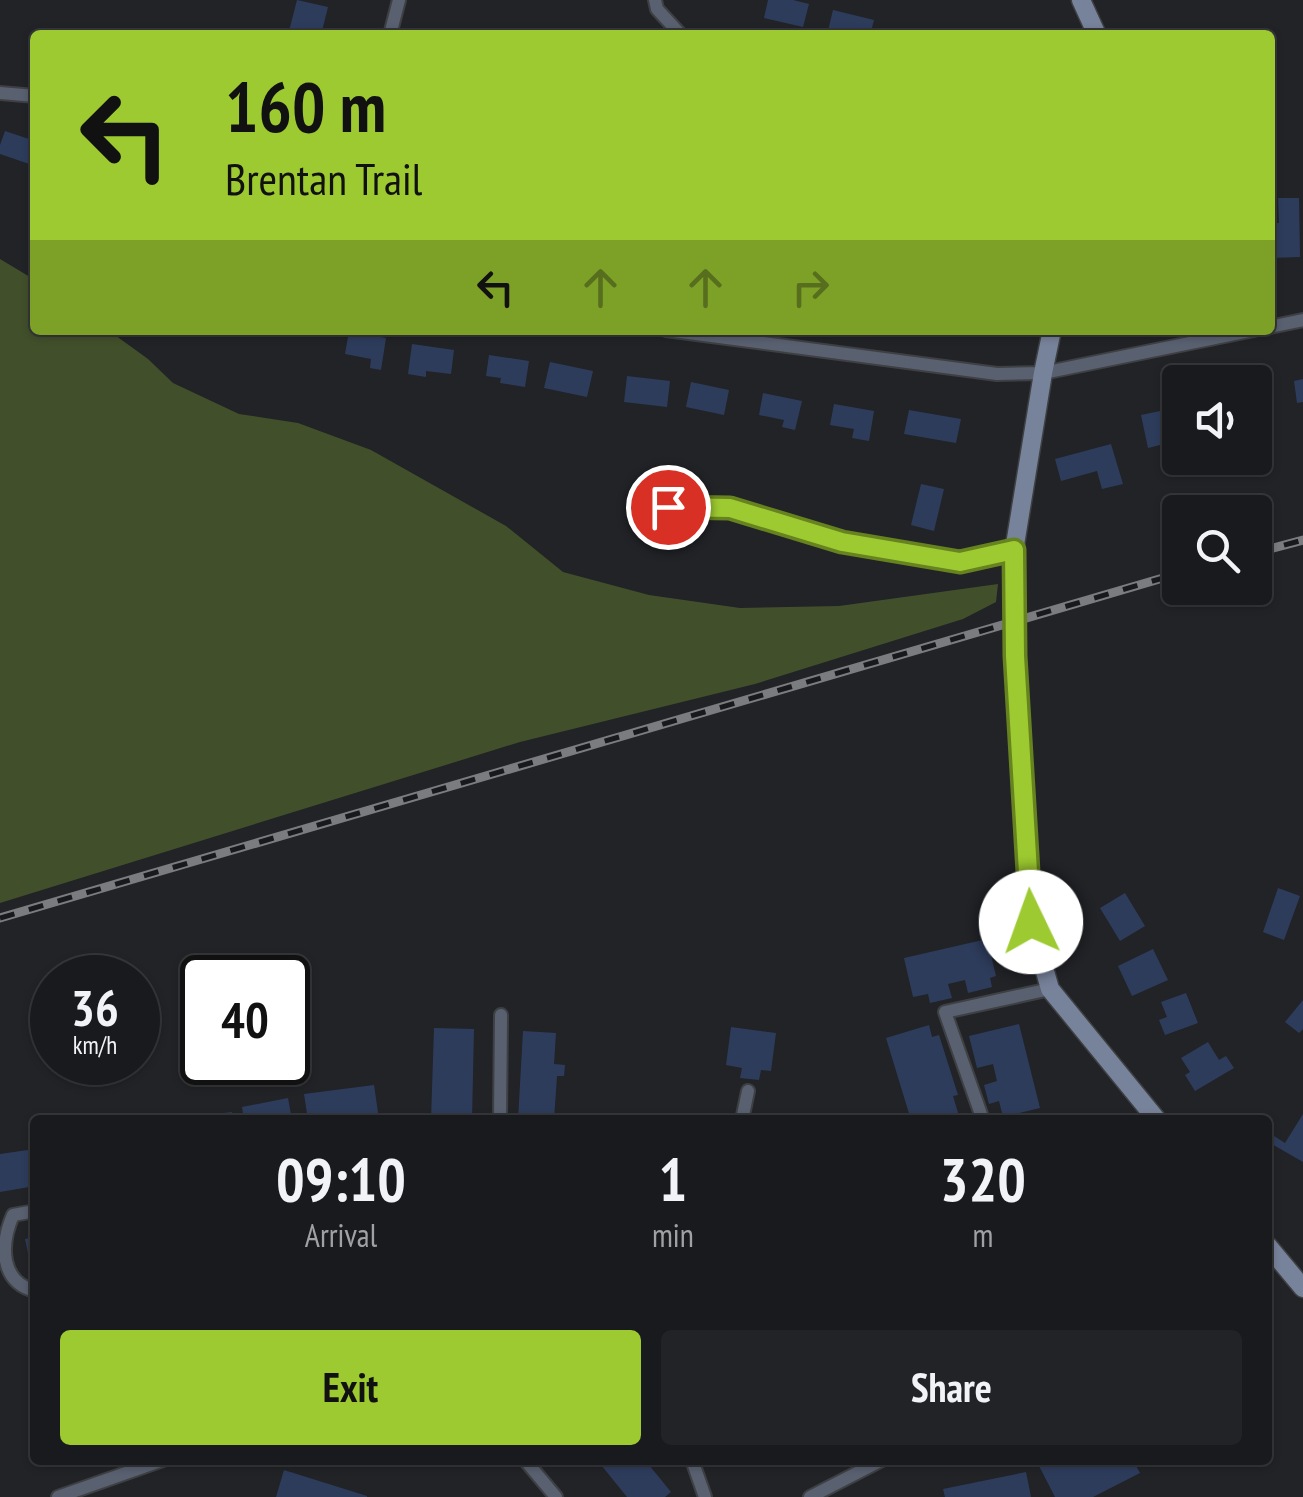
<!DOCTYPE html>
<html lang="en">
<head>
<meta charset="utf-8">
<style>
	:root { --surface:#191a1d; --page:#222326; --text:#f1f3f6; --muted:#9fa1a4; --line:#37383b; --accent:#9dca30 }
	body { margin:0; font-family:"PT Sans Narrow",sans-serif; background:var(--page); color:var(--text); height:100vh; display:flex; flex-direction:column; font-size:38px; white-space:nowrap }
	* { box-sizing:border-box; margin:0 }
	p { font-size:32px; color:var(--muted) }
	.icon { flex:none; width:55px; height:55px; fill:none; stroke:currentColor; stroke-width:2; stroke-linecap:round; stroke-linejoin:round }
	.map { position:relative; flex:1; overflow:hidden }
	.sheet { position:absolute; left:30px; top:1115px; width:1242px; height:350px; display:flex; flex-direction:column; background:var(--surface); border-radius:10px; box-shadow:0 2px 8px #0004,0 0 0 2px var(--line) }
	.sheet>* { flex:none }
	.guide { position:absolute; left:30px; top:30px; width:1245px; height:305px; border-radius:10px; box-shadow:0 2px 8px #0004,0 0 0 2px var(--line); background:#9dca30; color:#111; overflow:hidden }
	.fabs { position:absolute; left:1162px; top:365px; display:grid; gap:20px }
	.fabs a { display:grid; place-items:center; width:110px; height:110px; border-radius:10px; background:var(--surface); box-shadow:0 2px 8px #0004,0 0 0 2px var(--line); font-size:50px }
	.speed { position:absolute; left:30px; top:955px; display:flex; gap:20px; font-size:50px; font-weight:700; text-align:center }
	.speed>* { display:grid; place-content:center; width:130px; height:130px; border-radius:50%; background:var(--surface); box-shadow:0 2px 8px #0004,0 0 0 2px var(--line); line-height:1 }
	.speed small { font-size:25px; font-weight:400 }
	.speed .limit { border:5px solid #111; border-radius:15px; background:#fff; color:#111 }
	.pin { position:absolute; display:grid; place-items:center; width:85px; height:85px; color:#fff; margin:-42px; border:5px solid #fff; border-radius:50%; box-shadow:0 2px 10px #0007 }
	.me { position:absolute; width:110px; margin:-55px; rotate:357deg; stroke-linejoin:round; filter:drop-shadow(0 0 8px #0008) }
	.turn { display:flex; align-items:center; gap:35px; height:210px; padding:0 30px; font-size:45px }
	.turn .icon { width:130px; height:130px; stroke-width:2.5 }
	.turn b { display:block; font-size:70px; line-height:85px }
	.lanes { display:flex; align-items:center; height:95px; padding:0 30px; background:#0003; justify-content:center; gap:50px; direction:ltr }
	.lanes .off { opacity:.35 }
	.eta { display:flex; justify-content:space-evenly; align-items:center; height:170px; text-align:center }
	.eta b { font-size:60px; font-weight:700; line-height:70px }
	.action { display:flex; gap:20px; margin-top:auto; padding:20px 30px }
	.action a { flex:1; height:115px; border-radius:10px; background:var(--accent); color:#111; font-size:40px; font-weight:700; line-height:115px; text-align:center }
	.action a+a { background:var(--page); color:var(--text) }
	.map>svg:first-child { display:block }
</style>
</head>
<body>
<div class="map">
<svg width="1303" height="1497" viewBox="0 0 1303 1497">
	<rect width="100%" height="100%" fill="#212327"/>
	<!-- forest -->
	<path fill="#424f2b" d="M0,259L35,280V330H108L148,359L173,383L239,414L298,423L371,450L506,526L563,572L649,595L740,608L839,606L998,584L996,602L963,619L755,684L520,742L0,903Z"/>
	<!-- building -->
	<path fill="#2e3c5c" d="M297,0L328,7L321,35H288Z
		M768,0H793L809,4L803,27L764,18Z
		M833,10L874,20L870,35H827Z
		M5,131L35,141V166L0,154V145Z
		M1278,198H1299L1300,257L1270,258V223H1279Z
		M349,331L386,338L381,370L370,368L371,359L345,354Z
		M412,344L454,350L451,374L426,371V377L408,374Z
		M489,355L529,361L525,387L500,383L501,378L486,376Z
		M550,362L593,371L587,397L544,388Z
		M627,376L670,381L667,407L624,402Z
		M1303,379V402L1297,403L1294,381Z
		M691,382L729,390L724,415L686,407Z
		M763,393L802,401L795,430L782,427L784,420L759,415Z
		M834,404L874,411L869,441L852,438L854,429L830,425Z
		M909,410L961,419L956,443L904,434Z
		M1160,411L1161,417L1175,414L1180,440L1148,448L1141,415Z
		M1111,444L1123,484L1102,489L1097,471L1061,481L1055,459Z
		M921,484L944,489L934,531L911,525Z
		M1278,888L1300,896L1284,940L1263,932Z
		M1125,893L1145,926L1120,941L1100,908Z
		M987,939L996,976L990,978L992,987L968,993L965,980L948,984L952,998L930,1003L928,994L913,997L904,958Z
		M1153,949L1168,980L1132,996L1118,966Z
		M1186,993L1198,1023L1165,1035L1159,1020L1167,1017L1161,1002Z
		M1303,1000V1029L1299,1033L1285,1022Z
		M1019,1024L1040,1108L1003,1117L999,1101L989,1104L984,1085L997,1081L993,1064L977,1068L969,1036Z
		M929,1025L932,1037L939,1035L958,1095L953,1096L959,1116L963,1115L965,1120H911L886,1038Z
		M731,1027L776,1033L771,1071L761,1070L759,1080L740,1078L742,1068L726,1065Z
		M434,1028L474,1029L472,1120H431Z
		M523,1031L556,1033L554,1064L565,1065L564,1076H557L554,1120H518Z
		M1208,1042L1219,1060L1226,1056L1234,1068L1195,1091L1185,1075L1190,1072L1181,1058Z
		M374,1085L379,1119L308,1120L304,1094Z
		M288,1098L292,1120H244L242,1107Z
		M232,1112L233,1120H182L181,1118Z
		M1303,1114V1162L1270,1143L1274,1136L1285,1143Z
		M35,1149V1186L0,1192V1154Z
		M35,1237V1277H33L25,1239Z
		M597,1460H645L671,1492L665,1497H627Z
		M1041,1460H1133L1140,1473L1093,1497H1055L1037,1462Z
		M284,1470L367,1496V1497H276Z
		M1026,1472L1031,1497H945L943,1489Z"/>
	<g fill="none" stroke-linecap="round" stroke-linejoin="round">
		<!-- street casing -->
		<g stroke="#3e4043" stroke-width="16">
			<path id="street" d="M655,0L657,9L681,35
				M390,35L399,0
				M0,93L35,96
				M1270,327L1303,320
				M666,330L997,374L1043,373L1254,330
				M668,507L730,508L842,542L960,562L1014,551
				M500,1120L501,1015
				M742,1120L748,1091
				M983,1120L945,1012L1050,989
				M35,1211L13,1215C0,1245 0,1282 35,1291
				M525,1460L556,1497
				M692,1460L705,1497
				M58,1497L163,1460
				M810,1497L882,1460"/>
		</g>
		<!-- secondary casing -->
		<g stroke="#3e4043" stroke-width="21">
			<path id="secondary" d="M1081,0L1097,35
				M1015,580L1014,551L1043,373L1052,330
				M1015,656L1031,922L1050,989L1157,1120
				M1268,1246L1303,1288"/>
		</g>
		<!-- street -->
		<use href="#street" stroke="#596070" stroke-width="12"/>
		<!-- secondary -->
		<use href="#secondary" stroke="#77839b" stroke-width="18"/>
		<!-- rail casing -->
		<g stroke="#7a7c7f" stroke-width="9">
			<path id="rail" d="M1255,553L1303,540
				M0,918L1180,573"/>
		</g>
		<!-- rail -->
		<use href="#rail" stroke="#17191d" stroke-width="5" stroke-dasharray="15" stroke-linecap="butt"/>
		<!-- secondary-bridge casing -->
		<g stroke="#3e4043" stroke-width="21" stroke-linecap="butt">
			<path id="secondary-bridge" d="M1015,580V656"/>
		</g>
		<!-- secondary-bridge -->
		<use href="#secondary-bridge" stroke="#77839b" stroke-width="18"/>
	</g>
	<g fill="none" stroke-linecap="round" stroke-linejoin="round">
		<!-- route casing -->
		<g stroke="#66831f" stroke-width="25">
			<path id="route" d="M668,507L730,508L842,542L960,562L1014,550L1015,656L1031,922"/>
		</g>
		<!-- route -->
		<use href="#route" stroke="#9dca30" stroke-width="18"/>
	</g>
</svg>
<div class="fabs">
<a><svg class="icon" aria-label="sound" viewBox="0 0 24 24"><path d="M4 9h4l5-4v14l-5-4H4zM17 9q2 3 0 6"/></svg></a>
<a><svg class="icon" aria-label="search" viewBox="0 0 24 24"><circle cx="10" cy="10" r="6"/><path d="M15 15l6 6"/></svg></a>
</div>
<div class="speed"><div>36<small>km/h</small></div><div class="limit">40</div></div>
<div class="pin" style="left:668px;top:507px;background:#d93025"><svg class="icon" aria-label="arrive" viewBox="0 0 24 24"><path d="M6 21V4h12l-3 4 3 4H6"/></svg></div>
<svg class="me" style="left:1031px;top:922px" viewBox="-20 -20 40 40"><circle r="19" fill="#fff"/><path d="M0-13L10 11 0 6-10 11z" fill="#9dca30"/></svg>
<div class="guide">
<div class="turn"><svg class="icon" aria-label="left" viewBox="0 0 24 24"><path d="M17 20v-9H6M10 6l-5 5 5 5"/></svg><div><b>160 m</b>Brentan Trail</div></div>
<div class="lanes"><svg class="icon" aria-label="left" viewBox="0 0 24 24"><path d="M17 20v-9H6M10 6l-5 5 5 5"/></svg><svg class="icon off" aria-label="ahead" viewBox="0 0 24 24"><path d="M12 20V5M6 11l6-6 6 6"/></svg><svg class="icon off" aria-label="ahead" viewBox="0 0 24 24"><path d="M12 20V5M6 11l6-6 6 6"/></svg><svg class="icon off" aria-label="right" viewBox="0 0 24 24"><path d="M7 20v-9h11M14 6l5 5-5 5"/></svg></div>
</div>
<section class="sheet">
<div class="eta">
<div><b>09:10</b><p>Arrival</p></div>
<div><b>1</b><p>min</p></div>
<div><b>320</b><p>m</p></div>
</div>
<div class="action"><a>Exit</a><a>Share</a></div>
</section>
</div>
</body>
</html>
